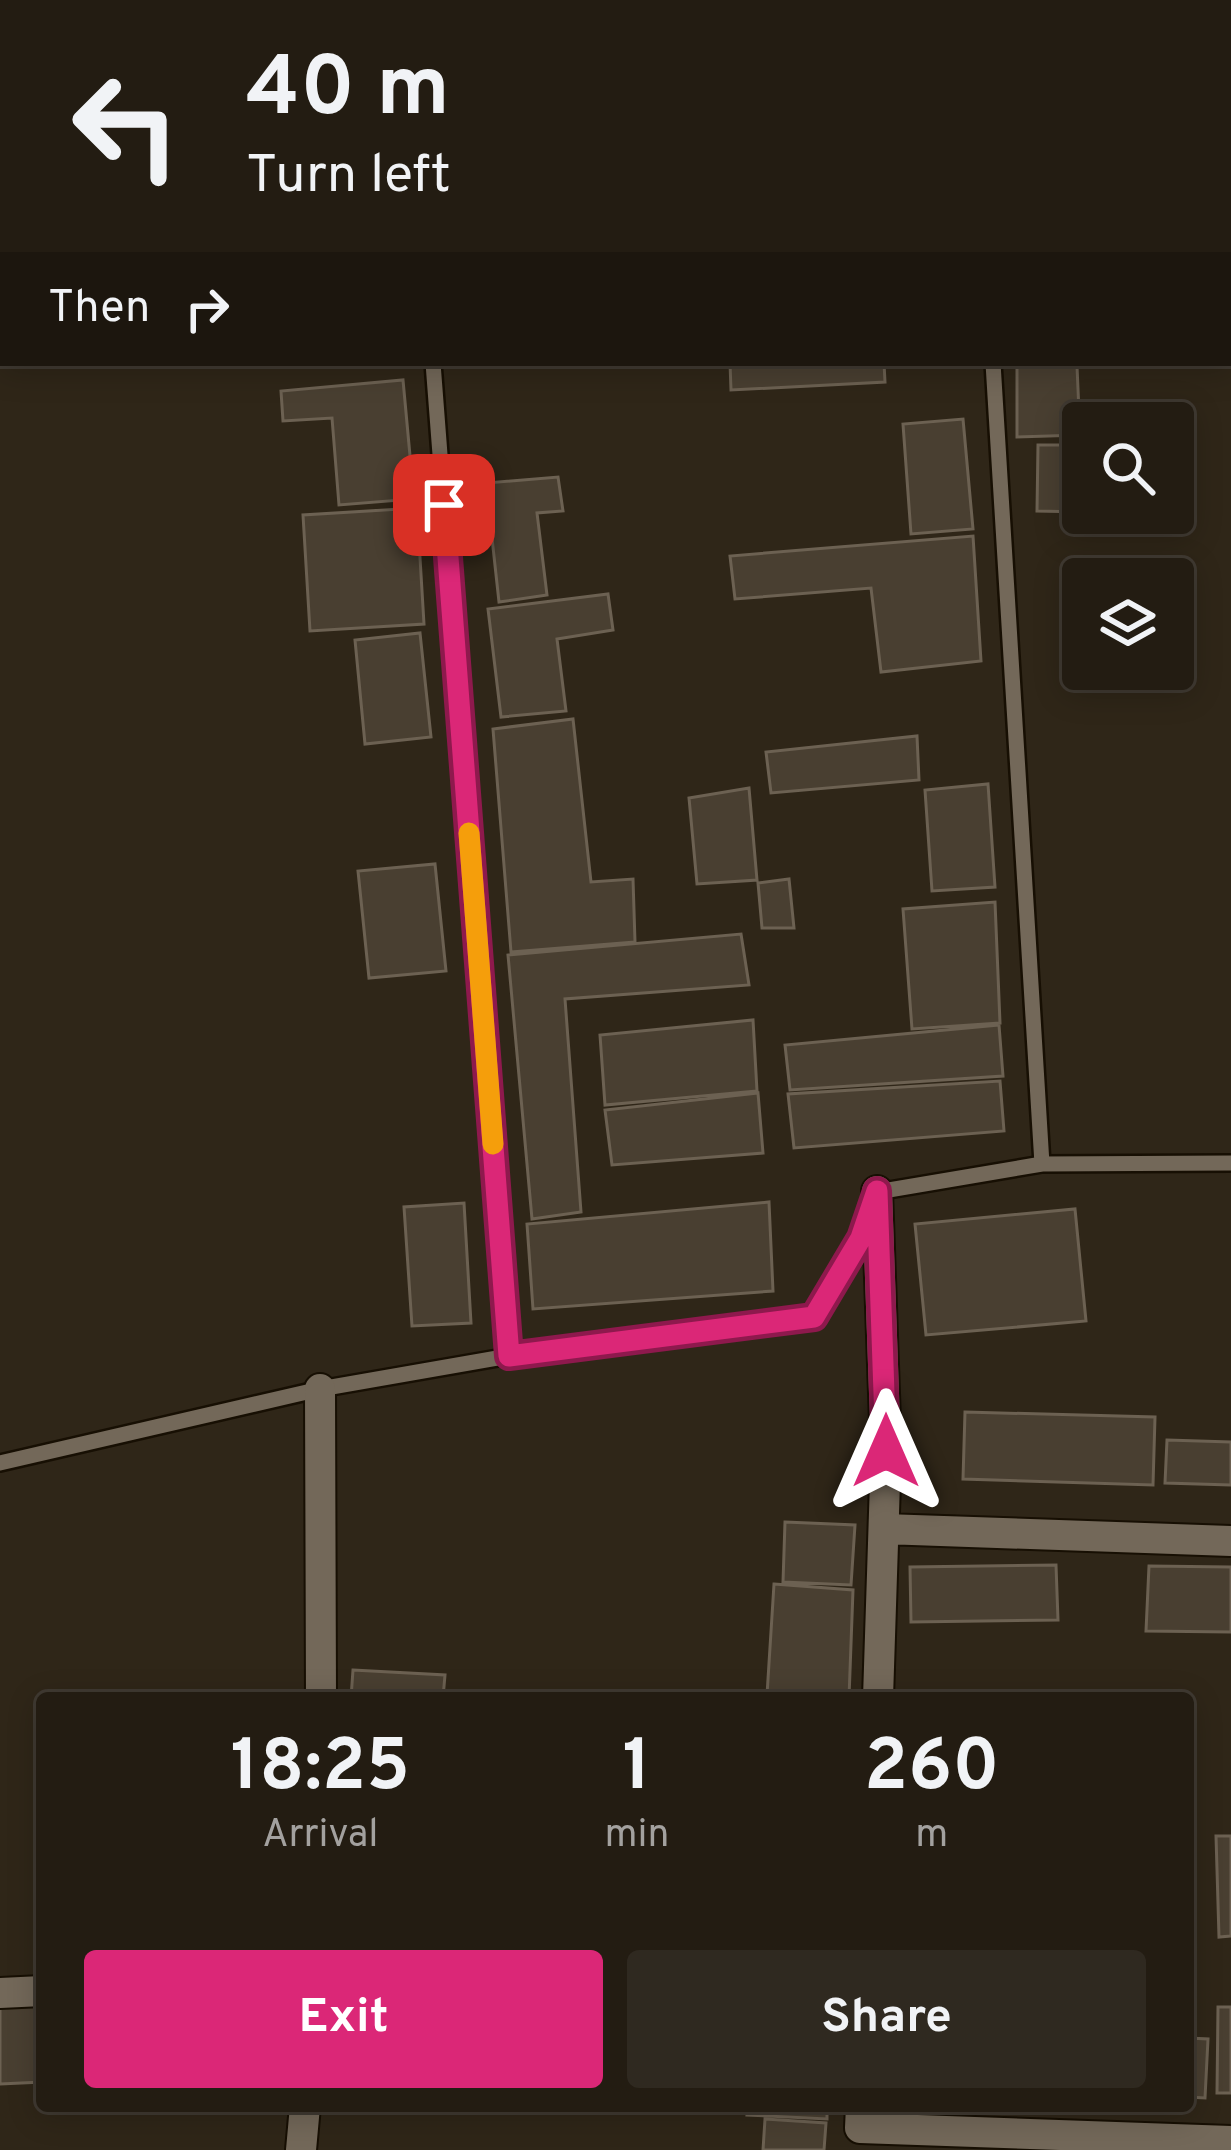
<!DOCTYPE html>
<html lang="en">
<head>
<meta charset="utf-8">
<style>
	:root { --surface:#231c12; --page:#2f2920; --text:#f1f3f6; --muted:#a3a19f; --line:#403a32; --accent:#db2777 }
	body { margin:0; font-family:Overpass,sans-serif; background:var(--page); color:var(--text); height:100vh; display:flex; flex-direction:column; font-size:45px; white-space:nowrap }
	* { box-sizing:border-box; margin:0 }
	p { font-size:39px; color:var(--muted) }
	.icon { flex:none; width:66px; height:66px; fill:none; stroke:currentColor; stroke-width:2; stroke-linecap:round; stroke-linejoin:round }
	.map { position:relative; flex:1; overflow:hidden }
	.details { position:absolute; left:36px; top:1692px; width:1158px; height:420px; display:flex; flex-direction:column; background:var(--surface); border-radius:12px; box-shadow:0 6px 30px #0003,0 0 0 3px var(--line) }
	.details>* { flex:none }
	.top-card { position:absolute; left:0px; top:0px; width:1233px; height:366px; box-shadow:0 6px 30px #0003,0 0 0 3px var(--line); background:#231c12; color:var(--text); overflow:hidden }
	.fabs { position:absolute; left:1062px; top:402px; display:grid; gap:24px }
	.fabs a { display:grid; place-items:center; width:132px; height:132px; border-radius:12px; background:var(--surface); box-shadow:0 6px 30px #0003,0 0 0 3px var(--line); font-size:60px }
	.pin { position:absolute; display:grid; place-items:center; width:102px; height:102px; color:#fff; margin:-51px; border-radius:24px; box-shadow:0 6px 18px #0006 }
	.me { position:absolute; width:132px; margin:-66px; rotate:0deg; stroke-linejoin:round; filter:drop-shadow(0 0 9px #0008) }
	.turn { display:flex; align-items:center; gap:42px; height:252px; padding:0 48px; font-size:54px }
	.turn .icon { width:156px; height:156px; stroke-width:2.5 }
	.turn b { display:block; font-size:84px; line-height:102px }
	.then { display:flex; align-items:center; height:114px; padding:0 48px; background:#0003; gap:24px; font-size:45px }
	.eta { display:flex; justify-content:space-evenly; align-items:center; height:204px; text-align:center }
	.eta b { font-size:72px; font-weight:700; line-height:84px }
	.primary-button { display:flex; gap:24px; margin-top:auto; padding:24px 48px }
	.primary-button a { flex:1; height:138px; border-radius:12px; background:var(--accent); color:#fff; font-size:48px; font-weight:700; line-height:138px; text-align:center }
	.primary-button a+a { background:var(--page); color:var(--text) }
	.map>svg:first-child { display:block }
</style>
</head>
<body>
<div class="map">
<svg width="1231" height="2150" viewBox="0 0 1231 2150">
	<rect width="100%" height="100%" fill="#2f2618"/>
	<!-- building -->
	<path fill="#493f31" stroke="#6c6152" stroke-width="3" d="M0,0H151V3H3V129Z
		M730,363H884L885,382L731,390Z
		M1017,363H1127L1077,366L1080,435L1017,437Z
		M403,380L414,499L339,505L332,418L283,421L281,391Z
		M963,419L973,529L911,534L903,424Z
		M1038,445H1083V512L1037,511Z
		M558,477L563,511L537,513L547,595L499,602L486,483Z
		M417,508L424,624L310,631L303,515Z
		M973,536L981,661L881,672L871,588L735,599L730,556Z
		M608,594L613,630L557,639L566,711L501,717L488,609Z
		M420,633L431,737L365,744L355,640Z
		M573,719L591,882L633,879L635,942L511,952L493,729Z
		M917,736L919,780L771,793L766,752Z
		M988,784L995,887L932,891L925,790Z
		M749,788L757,880L697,884L689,798Z
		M435,864L446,971L369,978L358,871Z
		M789,879L794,928H762L758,883Z
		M995,902L1000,1023L912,1029L903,909Z
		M741,934L749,985L565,999L581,1212L532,1219L508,955Z
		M753,1020L757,1091L605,1105L600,1035Z
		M999,1025L1003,1076L790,1090L785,1045Z
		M1000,1081L1004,1131L794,1148L788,1094Z
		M758,1093L763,1153L612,1165L605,1110Z
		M769,1202L773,1291L533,1309L527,1224Z
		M464,1203L471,1323L412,1326L404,1207Z
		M1075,1209L1086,1321L926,1335L915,1224Z
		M965,1412L1155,1417L1153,1485L963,1479Z
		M1167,1440L1231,1442V1485L1165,1483Z
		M785,1522L855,1525L851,1585L783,1582Z
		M1056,1565L1058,1620L911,1622L910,1567Z
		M1149,1566L1231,1567V1632L1146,1631Z
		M774,1584L853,1590L849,1698L767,1695Z
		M353,1670L445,1675L443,1698H351Z
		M1216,1836H1231V1936L1219,1937Z
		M42,1999V2082L0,2084V2001Z
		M1218,2007H1231V2093H1217Z
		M1188,2038L1208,2039L1205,2098L1188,2097Z
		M748,2106H827V2119L747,2115Z
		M765,2119L826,2123L824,2150H763Z"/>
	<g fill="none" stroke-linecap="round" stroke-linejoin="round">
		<!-- service casing -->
		<g stroke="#170f03" stroke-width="20">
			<path id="service" d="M405,0V3
				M978,0V3
				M993,363L1042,1164
				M877,1192L1042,1164L1231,1163
				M509,1356L814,1317L861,1238L869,1215
				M0,1463L320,1389L509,1356L433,363"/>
		</g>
		<!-- minor casing -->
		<g stroke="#170f03" stroke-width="34">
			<path id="minor" d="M877,1191L886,1451L878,1698
				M320,1389L321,1698
				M884,1529L1231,1541
				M0,1993L42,1991
				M861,2106L860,2128L1231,2141
				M301,2150L305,2106"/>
		</g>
		<!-- service -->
		<use href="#service" stroke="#736859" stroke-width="15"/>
		<!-- minor -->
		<use href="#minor" stroke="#736859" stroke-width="30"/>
	</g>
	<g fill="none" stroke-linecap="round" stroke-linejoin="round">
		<!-- route casing -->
		<g stroke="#8e194d" stroke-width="30">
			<path id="route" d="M444,505L509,1356L814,1317L861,1238L877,1191L886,1451"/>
		</g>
		<!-- route -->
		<use href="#route" stroke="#db2777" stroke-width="21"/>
		<!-- slow -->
		<path stroke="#f59e0b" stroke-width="21" d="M469,833L493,1144"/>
	</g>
</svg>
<div class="fabs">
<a><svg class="icon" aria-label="search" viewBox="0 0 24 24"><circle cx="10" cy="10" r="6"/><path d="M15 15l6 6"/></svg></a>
<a><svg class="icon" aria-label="layers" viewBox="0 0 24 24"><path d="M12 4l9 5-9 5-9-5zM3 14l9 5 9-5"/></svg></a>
</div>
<div class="pin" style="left:444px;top:505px;background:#d93025"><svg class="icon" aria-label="arrive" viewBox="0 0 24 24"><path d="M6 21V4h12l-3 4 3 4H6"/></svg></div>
<svg class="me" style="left:886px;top:1451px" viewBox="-20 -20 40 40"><path d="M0-17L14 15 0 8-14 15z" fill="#db2777" stroke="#fff" stroke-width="4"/></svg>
<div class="top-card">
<div class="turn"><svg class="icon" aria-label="left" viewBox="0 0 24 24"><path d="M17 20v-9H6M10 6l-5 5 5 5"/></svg><div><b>40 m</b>Turn left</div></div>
<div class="then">Then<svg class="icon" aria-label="right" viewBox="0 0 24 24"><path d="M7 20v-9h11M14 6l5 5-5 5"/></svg></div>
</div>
<section class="details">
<div class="eta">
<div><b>18:25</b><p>Arrival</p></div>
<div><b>1</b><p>min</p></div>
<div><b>260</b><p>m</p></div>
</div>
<div class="primary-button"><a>Exit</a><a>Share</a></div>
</section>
</div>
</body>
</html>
